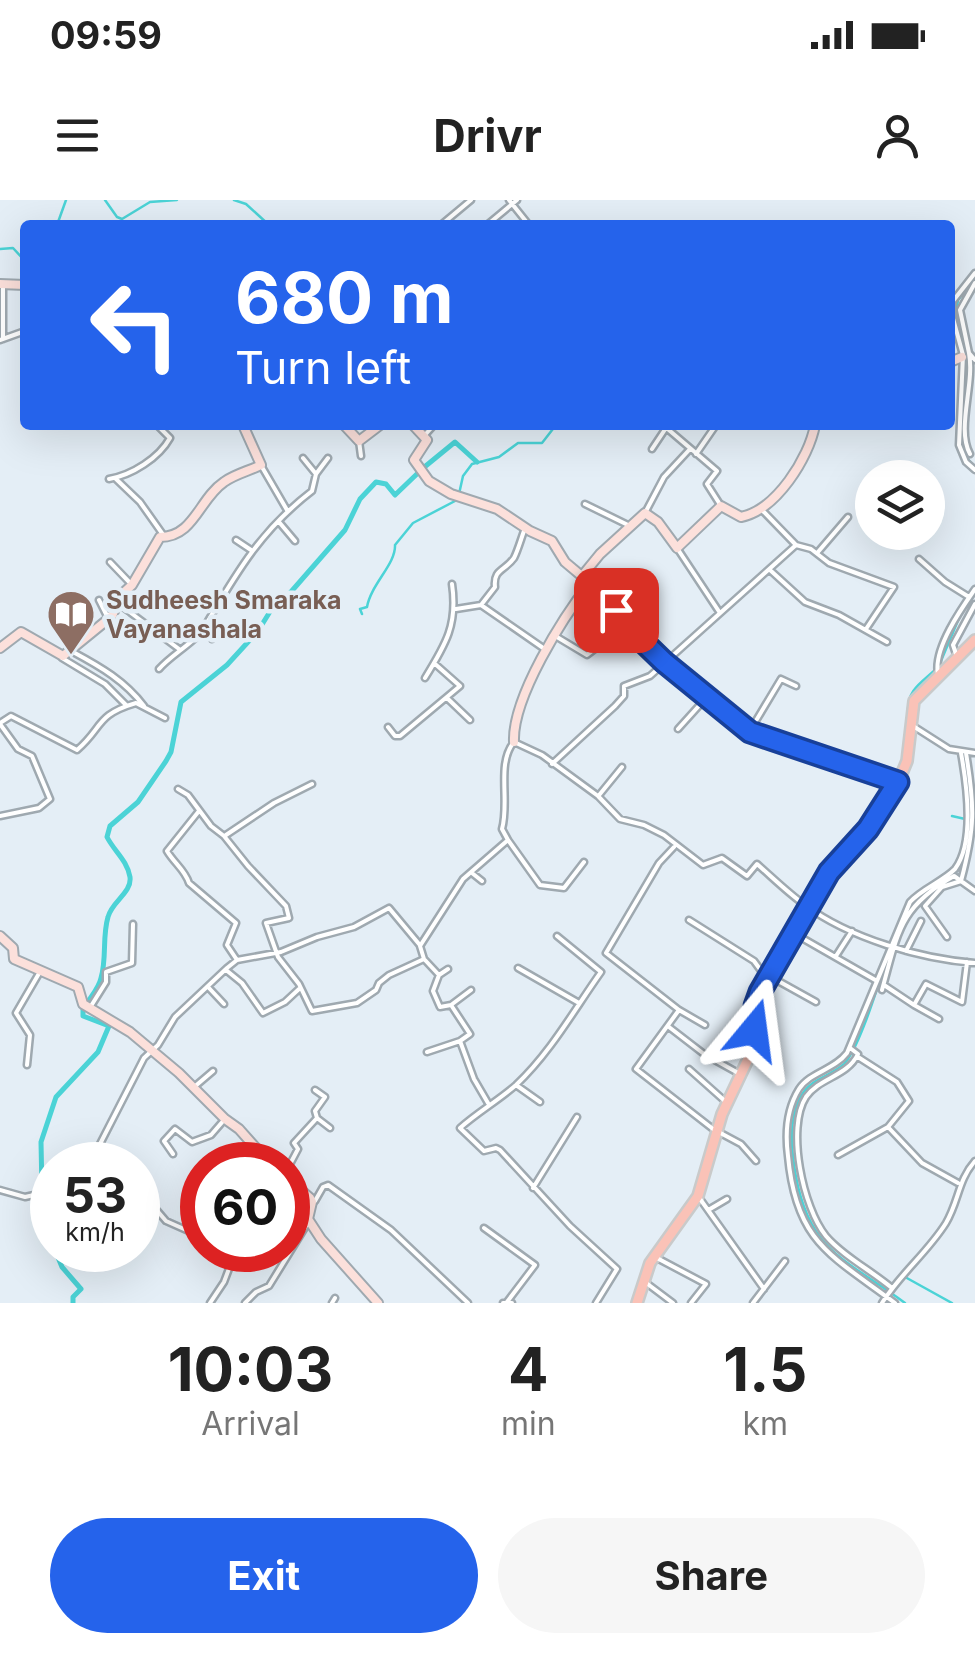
<!DOCTYPE html>
<html lang="en">
<head>
<meta charset="utf-8">
<style>
	:root { --surface:#fff; --page:#f6f6f6; --text:#222; --muted:#767676; --accent:#2563eb }
	body { margin:0; font-family:Inter,sans-serif; background:var(--page); color:var(--text); height:100vh; display:flex; flex-direction:column; font-size:38px; white-space:nowrap }
	* { box-sizing:border-box; margin:0 }
	p { font-size:32px; color:var(--muted) }
	.icon { flex:none; width:55px; height:55px; fill:none; stroke:currentColor; stroke-width:2; stroke-linecap:round; stroke-linejoin:round }
	.map { position:relative; height:1103px; overflow:hidden }
	.panel { display:flex; flex-direction:column; background:var(--surface); flex:1 }
	.panel>* { flex:none }
	.guide { position:absolute; left:20px; top:20px; width:935px; height:210px; border-radius:10px; box-shadow:0 10px 40px #0002; background:#2563eb; color:#fff; overflow:hidden }
	.tools { position:absolute; left:855px; top:260px; display:grid; gap:20px }
	.tools a { display:grid; place-items:center; width:90px; height:90px; border-radius:50%; background:var(--surface); box-shadow:0 10px 40px #0002; font-size:50px }
	.speed { position:absolute; left:30px; top:942px; display:flex; gap:20px; font-size:50px; font-weight:700; text-align:center }
	.speed>* { display:grid; place-content:center; width:130px; height:130px; border-radius:50%; background:var(--surface); box-shadow:0 10px 40px #0002; line-height:1 }
	.speed small { font-size:25px; font-weight:400 }
	.speed .limit { border:15px solid #d22; background:#fff; color:#111 }
	.pin { position:absolute; display:grid; place-items:center; width:85px; height:85px; color:#fff; margin:-42px; border-radius:20px; box-shadow:0 5px 15px #0006 }
	.me { position:absolute; width:110px; margin:-55px; rotate:16deg; stroke-linejoin:round; filter:drop-shadow(0 0 8px #0008) }
	.turn { display:flex; align-items:center; gap:35px; height:210px; padding:0 50px; font-size:45px }
	.turn .icon { width:130px; height:130px; stroke-width:2.5 }
	.turn b { display:block; font-size:70px; line-height:85px }
	.eta { display:flex; justify-content:space-evenly; align-items:center; height:170px; text-align:center }
	.eta b { font-size:60px; font-weight:700; line-height:70px }
	.action { display:flex; gap:20px; margin-top:auto; padding:20px 50px }
	.action a { flex:1; height:115px; border-radius:60px; background:var(--accent); color:#fff; font-size:40px; font-weight:700; line-height:115px; text-align:center }
	.action a+a { background:var(--page); color:var(--text) }
	.status { display:flex; justify-content:space-between; align-items:center; height:70px; padding:0 50px; background:var(--surface); direction:ltr }
	.status svg { height:28px; fill:currentColor }
	header { display:flex; justify-content:space-between; align-items:center; height:130px; padding:0 50px; background:var(--surface); font-size:45px; font-weight:700 }
	.map>svg:first-child { display:block }
</style>
</head>
<body>
<div class="status"><b>09:59</b><svg viewBox="0 0 49 12"><path d="M0 12V9h3v3zM5 12V6h3v6zM10 12V3h3v9zM15 12V0h3v12zM26 1h20v11H26zM47 4h2v5h-2z"/></svg></div>
<header><svg class="icon" aria-label="menu" viewBox="0 0 24 24"><path d="M4 6h16M4 12h16M4 18h16"/></svg>Drivr<svg class="icon" aria-label="person" viewBox="0 0 24 24"><circle cx="12" cy="8" r="4"/><path d="M4 21q1-7 8-7t8 7"/></svg></header>
<div class="map">
<svg width="975" height="1103" viewBox="0 0 975 1103">
	<rect width="100%" height="100%" fill="#e4eef6"/>
	<g fill="none" stroke-linecap="round" stroke-linejoin="round">
		<!-- stream -->
		<path stroke="#4bd3d6" stroke-width="2.5" d="M105,0L117,17L122,19L150,2L177,0
			M234,0L246,4L269,25
			M57,25L66,0
			M345,25H364
			M0,49L13,48L25,61
			M955,117L958,100L975,79
			M965,158L967,190
			M963,250V233
			M966,257L975,267
			M459,294L463,276L472,264L499,257L518,243H542L556,225
			M362,414L360,409L367,407C371,384 396,364 395,345L413,323L455,301
			M938,468L962,411
			M908,512C907,490 921,483 935,470
			M952,616L965,619
			M947,678L956,672L965,659
			M883,771C876,792 858,850 844,864C830,877 811,878 801,896C790,915 791,944 794,965C806,1050 841,1056 905,1103
			M905,1077L952,1103"/>
		<!-- canal -->
		<path stroke="#4bd3d6" stroke-width="5" d="M422,269L455,242L477,262
			M86,805C91,796 99,788 101,778C107,758 102,737 108,717C112,701 132,693 130,677C127,660 114,651 107,637L110,626L138,602L166,561L171,552L181,502L227,465L258,431L271,410L283,401L345,330L360,299L376,282L386,284L395,295L419,272
			M42,991L41,942L56,897L98,852L109,826L83,816V809
			M43,998L52,1043
			M55,1050L62,1067L81,1089L73,1097V1103"/>
		<!-- street casing -->
		<g stroke="#9fa9b0" stroke-width="9">
			<path id="street" d="M509,0L529,25
				M441,25L471,0
				M487,25L517,0
				M975,73L953,101L951,111L963,155L959,245L966,262L975,270
				M3,84V139
				M0,140L25,131
				M969,153L960,110L975,83
				M663,225L717,271L707,284L721,306
				M424,236L434,225
				M359,241L361,256
				M652,249L666,228
				M696,254L716,225
				M970,254C956,229 975,184 969,153L975,160
				M303,258L316,274
				M262,267L287,310
				M109,279C132,275 159,258 170,238L157,225
				M116,279L140,302L164,336
				M585,304L630,326
				M762,310L796,345L811,349L829,363L894,387L866,429
				M645,313L664,277L690,249
				M279,322L295,341
				M236,340L251,350
				M677,348L720,413
				M818,352L848,317
				M919,359L945,382L969,397
				M110,362L132,385
				M770,370L805,402L839,415L887,442
				M99,400L106,414L112,416
				M119,404L179,449
				M481,405L546,450
				M456,409L481,405L495,387C493,369 505,371 514,358C518,350 521,339 524,331
				M205,428L212,439
				M557,437L587,455L612,436L624,421
				M73,452C101,467 125,481 144,506
				M957,457L953,445L975,404
				M62,458L105,484L126,505
				M159,469C172,454 196,442 205,426C237,372 261,330 312,291L316,274L328,258
				M938,474C933,449 961,409 975,389
				M425,478C446,444 458,424 452,384
				M447,498L470,520
				M0,523L11,516L77,550C103,528 95,515 136,503L165,518
				M0,524L18,549L32,556L50,599L39,608L0,616
				M913,526L949,549L975,553
				M388,527L395,536H400L460,486L434,463
				M678,529L706,498
				M751,529L781,479L796,486
				M552,564L615,506L624,496V486L650,476L796,345
				M178,589L188,595L211,626L224,636L248,666L286,706L289,718L266,723L278,757L299,784L312,811L357,803L376,790L379,783L389,775L424,759L420,746L463,679L508,640L502,629C510,601 496,564 514,542L542,555L598,596L620,619L644,625L664,635L703,665L722,658L747,676L757,664C773,678 788,693 805,705C849,738 921,759 975,763
				M600,594L622,567
				M199,611L167,651C174,663 185,670 189,683L236,723L227,745L237,760
				M226,635L274,603L312,584
				M508,640L540,685L564,688L584,662
				M674,647L659,663L606,753L679,810L705,825
				M472,673L482,681
				M689,720L754,761L762,772L816,802
				M795,734L877,781
				M557,736L601,772C574,810 551,852 516,885C499,900 478,912 460,928L484,951L496,948L500,950L570,1026L617,1069L596,1103
				M947,737L925,706L942,687L961,681C975,629 975,607 966,553
				M906,751L921,721
				M836,756L852,731
				M425,760L439,775
				M518,768L579,803
				M448,769L439,775L433,791L440,807L451,805L471,790
				M226,770L242,783L263,813L285,802L299,789
				M884,785L914,805L926,784L962,802L967,762
				M209,788L224,804
				M882,790C898,733 899,707 954,676L975,691
				M914,805L939,819
				M91,806L106,782V772L132,763L133,724
				M679,810L636,869L713,929L741,944L756,961
				M756,820L770,826
				M669,827L704,854L740,874
				M460,841L474,879L488,903
				M850,848L858,854C847,877 820,877 806,897C786,928 803,1008 826,1036C843,1056 872,1071 892,1088
				M427,852L460,841L470,834L451,805
				M27,865L30,835L16,813L41,770
				M689,869L726,902
				M516,885L540,902
				M193,888L213,871
				M317,918L330,928
				M888,927L922,963L958,983
				M173,954L164,941L175,929L192,942L211,935L224,920
				M838,955L888,927L909,901L897,882L858,857
				M104,965L100,944L144,858L158,845L175,817L227,768L237,760L281,752L317,737L354,727L389,708L419,744
				M288,968L298,949L294,943L317,918L315,911L325,897L315,890
				M533,988L577,917
				M0,990L25,997L52,991
				M698,996L764,1089
				M315,1001L323,987L328,985L391,1030L468,1103
				M710,1009L727,999
				M138,1015L154,1007L166,1021L202,1037
				M484,1028L535,1065L507,1102
				M655,1057L706,1084L691,1103
				M645,1082L673,1103
				M210,1103L224,1082L236,1050
				M245,1103L256,1092L269,1086L309,1021
				M332,1103L335,1098
				M503,1103H512
				M753,1103L785,1061
				M882,1103C900,1074 928,1052 946,1023C959,1001 958,980 975,961
				M895,1103C831,1055 796,1043 788,956C785,933 786,910 799,889C810,872 834,870 847,853L910,702C923,688 942,682 955,669C975,642 967,586 961,553"/>
		</g>
		<!-- secondary casing -->
		<g stroke="#9fa9b0" stroke-width="12">
			<path id="secondary" d="M0,84L25,85
				M950,162L962,157
				M344,225L359,241L380,225
				M413,225L427,240L414,260L429,281L451,294L497,309L530,331L552,341L565,362L590,383L631,430L706,498L750,531L899,582
				M582,376L600,354L645,313L658,322L677,348L721,306L741,317C776,310 809,258 815,225
				M0,448L21,432L63,456L112,416L121,395L132,385L160,337C194,337 199,299 224,282C235,274 249,271 261,265L243,225
				M514,542C512,498 563,417 590,383
				M0,736L13,748L14,759L78,787L83,804L130,832L179,873L225,919L239,929L271,965
				M288,979L310,998L312,1002L308,1019L321,1039L378,1103"/>
		</g>
		<!-- primary casing -->
		<g stroke="#c9caca" stroke-width="14">
			<path id="primary" d="M637,1103L650,1063L698,996L722,914L750,855L755,806L760,791L829,672L869,629L897,585L907,561L914,501L975,440"/>
		</g>
		<!-- street -->
		<use href="#street" stroke="#fff" stroke-width="4"/>
		<!-- secondary -->
		<use href="#secondary" stroke="#fce0db" stroke-width="8"/>
		<!-- primary -->
		<use href="#primary" stroke="#fac2b7" stroke-width="9"/>
	</g>
	<g fill="none" stroke-linecap="round" stroke-linejoin="round">
		<!-- route casing -->
		<g stroke="#184099" stroke-width="25">
			<path id="route" d="M616,410L631,430L664,462L750,532L898,582L868,629L829,672L760,792L755,806L754,830"/>
		</g>
		<!-- route -->
		<use href="#route" stroke="#2563eb" stroke-width="18"/>
	</g>
	<!-- icons -->
	<defs>
		<g id="library-pin" transform="scale(2.5)"><path d="M0 17L-7.5 6A9.5 9.5 0 1 1 7.5 6Z" fill="#8d6e63" stroke="#e4eef6"/><path d="M-6-4Q-3-5.5-.7-3.5V5Q-3 3-6 4ZM6-4Q3-5.5 .7-3.5V5Q3 3 6 4Z" fill="#fff"/></g>
	</defs>
	<g fill-rule="evenodd">
		<use href="#library-pin" x="71" y="414"/>
	</g>
	<g text-anchor="middle" dominant-baseline="central" stroke-width="9" stroke-linejoin="round" paint-order="stroke">
		<!-- education labels -->
		<g font-size="25" font-weight="bold" fill="#785e54" stroke="#e4eef6" text-anchor="start">
			<text x="106" y="400">Sudheesh Smaraka<tspan x="106" dy="29">Vayanashala</tspan></text>
		</g>
	</g>
</svg>
<div class="tools">
<a><svg class="icon" aria-label="layers" viewBox="0 0 24 24"><path d="M12 4l9 5-9 5-9-5zM3 14l9 5 9-5"/></svg></a>
</div>
<div class="speed"><div>53<small>km/h</small></div><div class="limit">60</div></div>
<div class="pin" style="left:616px;top:410px;background:#d93025"><svg class="icon" aria-label="arrive" viewBox="0 0 24 24"><path d="M6 21V4h12l-3 4 3 4H6"/></svg></div>
<svg class="me" style="left:754px;top:830px" viewBox="-20 -20 40 40"><path d="M0-17L14 15 0 8-14 15z" fill="#2563eb" stroke="#fff" stroke-width="4"/></svg>
<div class="guide">
<div class="turn"><svg class="icon" aria-label="left" viewBox="0 0 24 24"><path d="M17 20v-9H6M10 6l-5 5 5 5"/></svg><div><b>680 m</b>Turn left</div></div>
</div>
</div>
<section class="panel">
<div class="eta">
<div><b>10:03</b><p>Arrival</p></div>
<div><b>4</b><p>min</p></div>
<div><b>1.5</b><p>km</p></div>
</div>
<div class="action"><a>Exit</a><a>Share</a></div>
</section>
</body>
</html>
